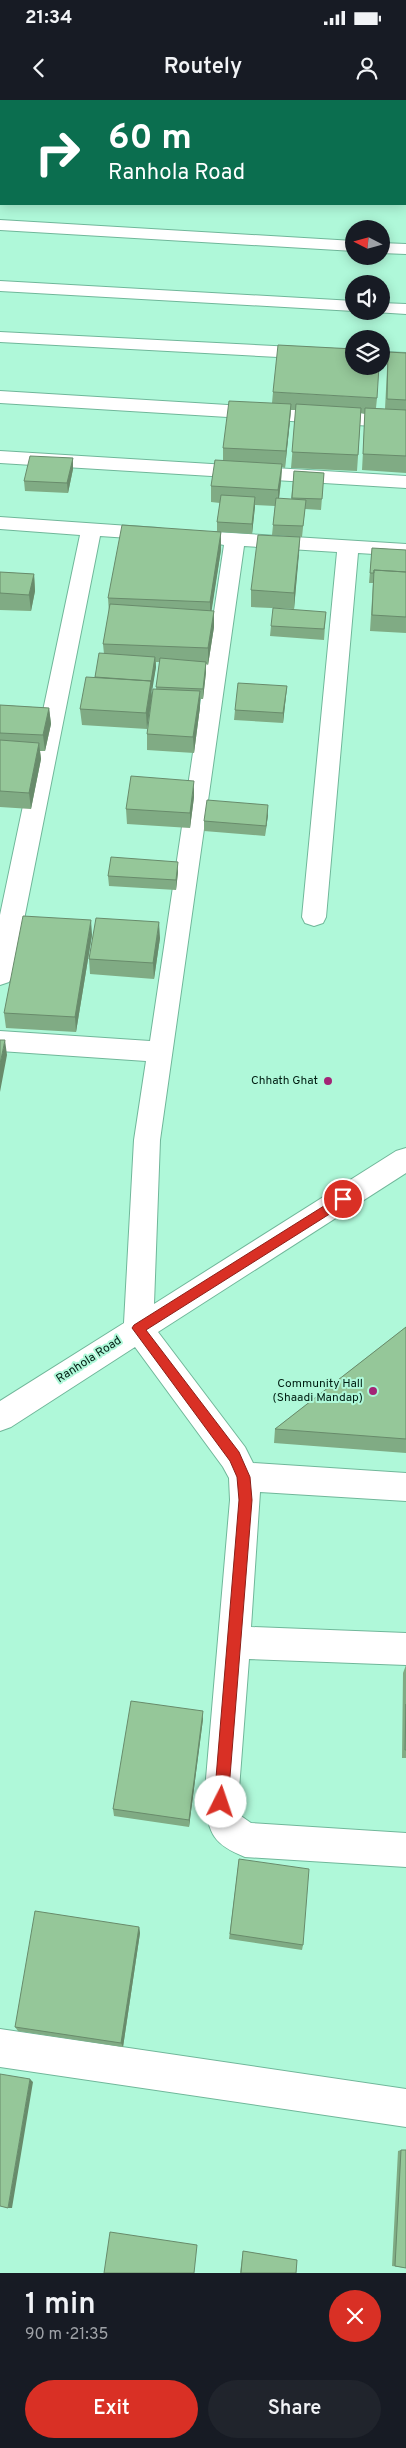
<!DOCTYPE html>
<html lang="en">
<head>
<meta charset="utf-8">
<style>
	:root { --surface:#171b24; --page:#20242c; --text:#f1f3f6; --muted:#9ea1a6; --accent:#d93025 }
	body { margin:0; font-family:Overpass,sans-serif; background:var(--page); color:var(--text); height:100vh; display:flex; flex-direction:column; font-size:19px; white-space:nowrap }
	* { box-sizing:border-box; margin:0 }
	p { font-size:16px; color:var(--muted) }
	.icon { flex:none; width:28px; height:28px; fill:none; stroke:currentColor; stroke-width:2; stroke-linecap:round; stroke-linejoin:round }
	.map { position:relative; height:2173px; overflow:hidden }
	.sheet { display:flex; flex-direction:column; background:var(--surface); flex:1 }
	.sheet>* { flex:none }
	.top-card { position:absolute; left:0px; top:0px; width:406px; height:105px; box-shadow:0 2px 12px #0003; background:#0b6e4f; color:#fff; overflow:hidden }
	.needle { width:32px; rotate:276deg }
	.controls { position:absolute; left:345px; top:120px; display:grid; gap:10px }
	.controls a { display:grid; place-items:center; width:45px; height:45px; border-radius:50%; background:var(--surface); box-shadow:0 2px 12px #0003; font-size:25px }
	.pin { position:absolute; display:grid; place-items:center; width:42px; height:42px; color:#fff; margin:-21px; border:2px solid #fff; border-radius:50%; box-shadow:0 1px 5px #0007 }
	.me { position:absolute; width:55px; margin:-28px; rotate:4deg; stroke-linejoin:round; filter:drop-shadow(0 0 4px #0008) }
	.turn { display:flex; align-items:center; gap:18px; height:105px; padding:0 25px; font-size:22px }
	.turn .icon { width:65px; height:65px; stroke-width:2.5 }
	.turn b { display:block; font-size:35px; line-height:42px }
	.round { display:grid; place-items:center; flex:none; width:52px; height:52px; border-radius:26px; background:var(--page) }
	.head { display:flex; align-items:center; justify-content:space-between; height:85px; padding:0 25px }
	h1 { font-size:30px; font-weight:600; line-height:38px }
	.action { display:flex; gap:10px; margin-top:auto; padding:10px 25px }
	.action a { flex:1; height:58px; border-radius:30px; background:var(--accent); color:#fff; font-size:20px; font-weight:600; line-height:58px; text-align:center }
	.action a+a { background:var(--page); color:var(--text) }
	.status { display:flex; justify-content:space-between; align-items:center; height:35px; padding:0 25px; background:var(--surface); direction:ltr }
	.status svg { height:14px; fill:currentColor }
	header { display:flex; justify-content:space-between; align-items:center; height:65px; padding:0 25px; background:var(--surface); font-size:22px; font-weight:600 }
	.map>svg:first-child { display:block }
</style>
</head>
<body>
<div class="status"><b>21:34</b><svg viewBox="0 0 49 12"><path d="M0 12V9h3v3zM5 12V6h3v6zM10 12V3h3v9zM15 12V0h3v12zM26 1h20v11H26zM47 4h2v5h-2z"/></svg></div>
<header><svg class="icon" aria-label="back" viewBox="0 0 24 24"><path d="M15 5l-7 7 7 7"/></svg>Routely<svg class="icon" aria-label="person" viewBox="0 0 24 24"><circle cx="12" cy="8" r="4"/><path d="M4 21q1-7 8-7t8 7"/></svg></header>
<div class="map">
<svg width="406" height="2173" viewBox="0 0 406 2173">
	<rect width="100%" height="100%" fill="#aff8d9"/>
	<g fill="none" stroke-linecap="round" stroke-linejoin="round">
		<!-- minor casing -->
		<g stroke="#70b79a" stroke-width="2">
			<path id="minor" d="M0,72H1V82H0Z
				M0,120L354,141V151L0,130Z
				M381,143L406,144V154L381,153Z
				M0,181L354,201V211L0,191Z
				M381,203L406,204V214L375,212L381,211Z
				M0,232L354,250V261L0,242Z
				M381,252L406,253V265L381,263Z
				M0,291L406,316V328L0,303Z
				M0,351L406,376V388L0,363Z
				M0,417L158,428L165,430L168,434L165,438L158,440L100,436L13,875L9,882L0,885V815L80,435L0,429Z
				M216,432L406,444V456L358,453L326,817L323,823L314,826L305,823L302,817L337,452L244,446L160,1040L154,1204L396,1051L406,1048V1073L158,1232L245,1347L253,1363L406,1373V1401L260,1392L251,1527L406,1533V1565L249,1559L238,1702L241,1716L251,1723L406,1733V1767L245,1757C213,1744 210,1735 204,1702L230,1400L229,1378L223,1367L135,1247L11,1327L0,1331V1301L124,1223L134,1040L146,961L0,951V931L150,941L224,445L209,442L206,438L209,434Z
				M0,1929L406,1989V2027L0,1967Z"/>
		</g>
		<!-- minor -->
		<use href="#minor" fill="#fff" fill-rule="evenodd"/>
	</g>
	<!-- wall -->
	<path fill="#80ab84" d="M46,0H115L114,1H46Z
		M388,252L406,253V373L362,370L365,314L361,313L357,371L291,368L296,310H291L285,368L282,367L281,381L279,399H291L294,371L324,373L321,410L305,409L302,437L272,435L275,406L255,405L252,434L221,432V450L211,511H214V527L208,565L206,564V572L203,599H200V607L194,653L147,650V634L156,589L160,562H156V567L151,592L152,597L147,629L82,625L80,609L95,577L104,554L103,544L109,513L108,498L217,431V422L220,403L211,402V386L223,361V348L272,303L273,292L377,298L376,308L385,309L387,269Z
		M73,358V369L68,393L25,391L24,381Z
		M300,437L294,509L251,507V490Z
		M372,448L406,450V533L370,531L373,483H369Z
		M0,472L34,474L35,491L31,511L0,510Z
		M326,512L324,540L270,536L271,526Z
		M287,586L283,623L234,620L235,610Z
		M0,605L49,608L51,624L45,651H40L41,659L31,709L0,707Z
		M194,697L190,728L127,724L126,709Z
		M268,715L265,736L204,731V721Z
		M178,772L176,790L109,786L108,776Z
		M92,835L76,932L6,928L4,913Z
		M160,838L154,879L90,874L89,859Z
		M406,1227V1353L274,1343L275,1329Z
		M406,1565V1658H402L403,1573Z
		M203,1619L189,1727L114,1716L113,1709Z
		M239,1759L303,1845L302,1850L229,1839Z
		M139,1827L140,1833L123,1947L18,1931L15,1927Z
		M401,2050L406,2168L392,2166L398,2051Z
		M243,2151L297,2160L296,2173H240Z"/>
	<!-- shaded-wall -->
	<path fill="#688b6b" d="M291,304L290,321L285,368L286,351Z
		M73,358V369L68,393L67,383Z
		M282,364L281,381L278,406V390Z
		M255,397V407L252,434V424Z
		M221,432V450L210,521V502Z
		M300,437L299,454L294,509V493Z
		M34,474L35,491L31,511L29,495Z
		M214,511V527L208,565V548Z
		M155,557L156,567L152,592L151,582Z
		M206,562V572L203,599V589Z
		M151,581L152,597L147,629L146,613Z
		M287,586L286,596L283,623V613Z
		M200,591V607L194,653L193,637Z
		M49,608L51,624L45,651L43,635Z
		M39,643L41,659L31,709L29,693Z
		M194,681V697L190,728V713Z
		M268,705V715L265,736L266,726Z
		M178,762V772L176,790V780Z
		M91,820L92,835L76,932L75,917Z
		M159,822L160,838L154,879L153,863Z
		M5,940L7,955L0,992V964Z
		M203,1611V1619L189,1727V1720Z
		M139,1827L140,1833L123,1947L121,1943Z
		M30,1979L33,1982L12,2108H8Z"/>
	<!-- building -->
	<path fill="#95c799" stroke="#688b6b" d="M278,245L354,249V266H379L377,298L273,292Z
		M388,252L406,253V300L387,299Z
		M229,301L291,304L286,351L223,348Z
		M296,304L361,308L358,355L292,352Z
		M365,308L406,310V356L363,354Z
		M30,356L73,358L67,383L24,381Z
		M215,360L282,364L278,390L211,386Z
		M294,371L324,373L322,399L292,398Z
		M221,395L255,397L252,424L217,422Z
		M276,398L306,400L303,426L273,425Z
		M122,425L221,432L210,502L108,498Z
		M258,435L300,437L294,493L251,490Z
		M372,448L406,450V472L374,470V473H370Z
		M374,470L406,472V517L372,515Z
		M0,472L34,474L29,495L0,493Z
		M110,504L214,511L208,548L103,544Z
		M273,508L326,512L324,529L271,526Z
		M99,553L155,557L151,582V581L95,577Z
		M160,558L206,562L203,589L156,587Z
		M86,577L151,581L146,613L80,609Z
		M238,583L287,586L283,613L235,610Z
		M153,589L200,591L193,637L147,634Z
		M0,605L49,608L43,635L0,633Z
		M0,640L39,643L29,693L0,691Z
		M131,676L194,681L190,713L126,709Z
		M207,700L268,705L266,726L204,721Z
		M111,757L178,762L176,780L108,776Z
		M23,816L91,820L75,917L4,913Z
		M96,818L159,822L153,863L89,859Z
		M0,940H5L0,964Z
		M406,1227V1339L275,1329Z
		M131,1601L203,1611L189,1720L113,1709Z
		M406,1604V1650H405Z
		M239,1759L309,1769L303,1845L230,1834Z
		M35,1811L139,1827L121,1943L15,1927Z
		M0,1974L30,1979L8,2108L0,2106Z
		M401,2050H406V2168L395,2166Z
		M110,2132L197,2145L194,2173H104Z
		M243,2151L297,2160L296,2173H241Z"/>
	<!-- route -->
	<path fill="#d93025" stroke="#8d1f18" d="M343,1094L347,1096V1103L146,1230L239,1352L250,1377L252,1400L228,1702L226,1707L221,1709L216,1707L214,1702L239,1400L237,1377L230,1361L132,1228L134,1225Z"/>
	<!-- markers -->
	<g fill="#a32476" stroke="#aff8d9" stroke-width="2">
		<circle cx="328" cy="981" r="5"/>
		<circle cx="373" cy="1291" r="5"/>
	</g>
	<g text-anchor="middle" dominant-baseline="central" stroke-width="4" stroke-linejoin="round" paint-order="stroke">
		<!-- poi labels -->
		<g font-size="12" fill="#011e13" stroke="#aff8d9" text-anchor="end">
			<text x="318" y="981">Chhath Ghat</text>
			<text x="363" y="1284">Community Hall<tspan x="363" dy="14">(Shaadi Mandap)</tspan></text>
		</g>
		<!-- street labels -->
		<g font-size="12" fill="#011e13" stroke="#aff8d9">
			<text transform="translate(89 1260) rotate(-33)">Ranhola Road</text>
		</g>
	</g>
</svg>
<div class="controls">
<a><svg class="needle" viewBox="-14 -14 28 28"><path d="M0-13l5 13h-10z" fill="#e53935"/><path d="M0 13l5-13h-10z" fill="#9ea1a6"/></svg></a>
<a><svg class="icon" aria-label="sound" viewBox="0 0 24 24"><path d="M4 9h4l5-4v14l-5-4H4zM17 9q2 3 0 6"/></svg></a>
<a><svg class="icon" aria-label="layers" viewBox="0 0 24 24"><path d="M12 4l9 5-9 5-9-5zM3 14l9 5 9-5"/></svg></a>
</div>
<div class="pin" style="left:343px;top:1099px;background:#d93025"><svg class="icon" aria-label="arrive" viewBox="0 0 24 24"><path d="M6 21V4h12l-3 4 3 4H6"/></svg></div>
<svg class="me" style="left:221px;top:1702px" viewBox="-20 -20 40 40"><circle r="19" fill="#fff"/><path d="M0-13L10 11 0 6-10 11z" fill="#d93025"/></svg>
<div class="top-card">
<div class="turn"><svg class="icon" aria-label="right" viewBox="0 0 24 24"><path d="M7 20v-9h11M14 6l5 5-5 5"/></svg><div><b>60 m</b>Ranhola Road</div></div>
</div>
</div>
<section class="sheet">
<div class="head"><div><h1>1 min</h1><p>90 m · 21:35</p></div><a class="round" style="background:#d93025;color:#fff"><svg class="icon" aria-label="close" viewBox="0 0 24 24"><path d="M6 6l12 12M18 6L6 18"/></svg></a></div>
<div class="action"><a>Exit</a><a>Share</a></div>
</section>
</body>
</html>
